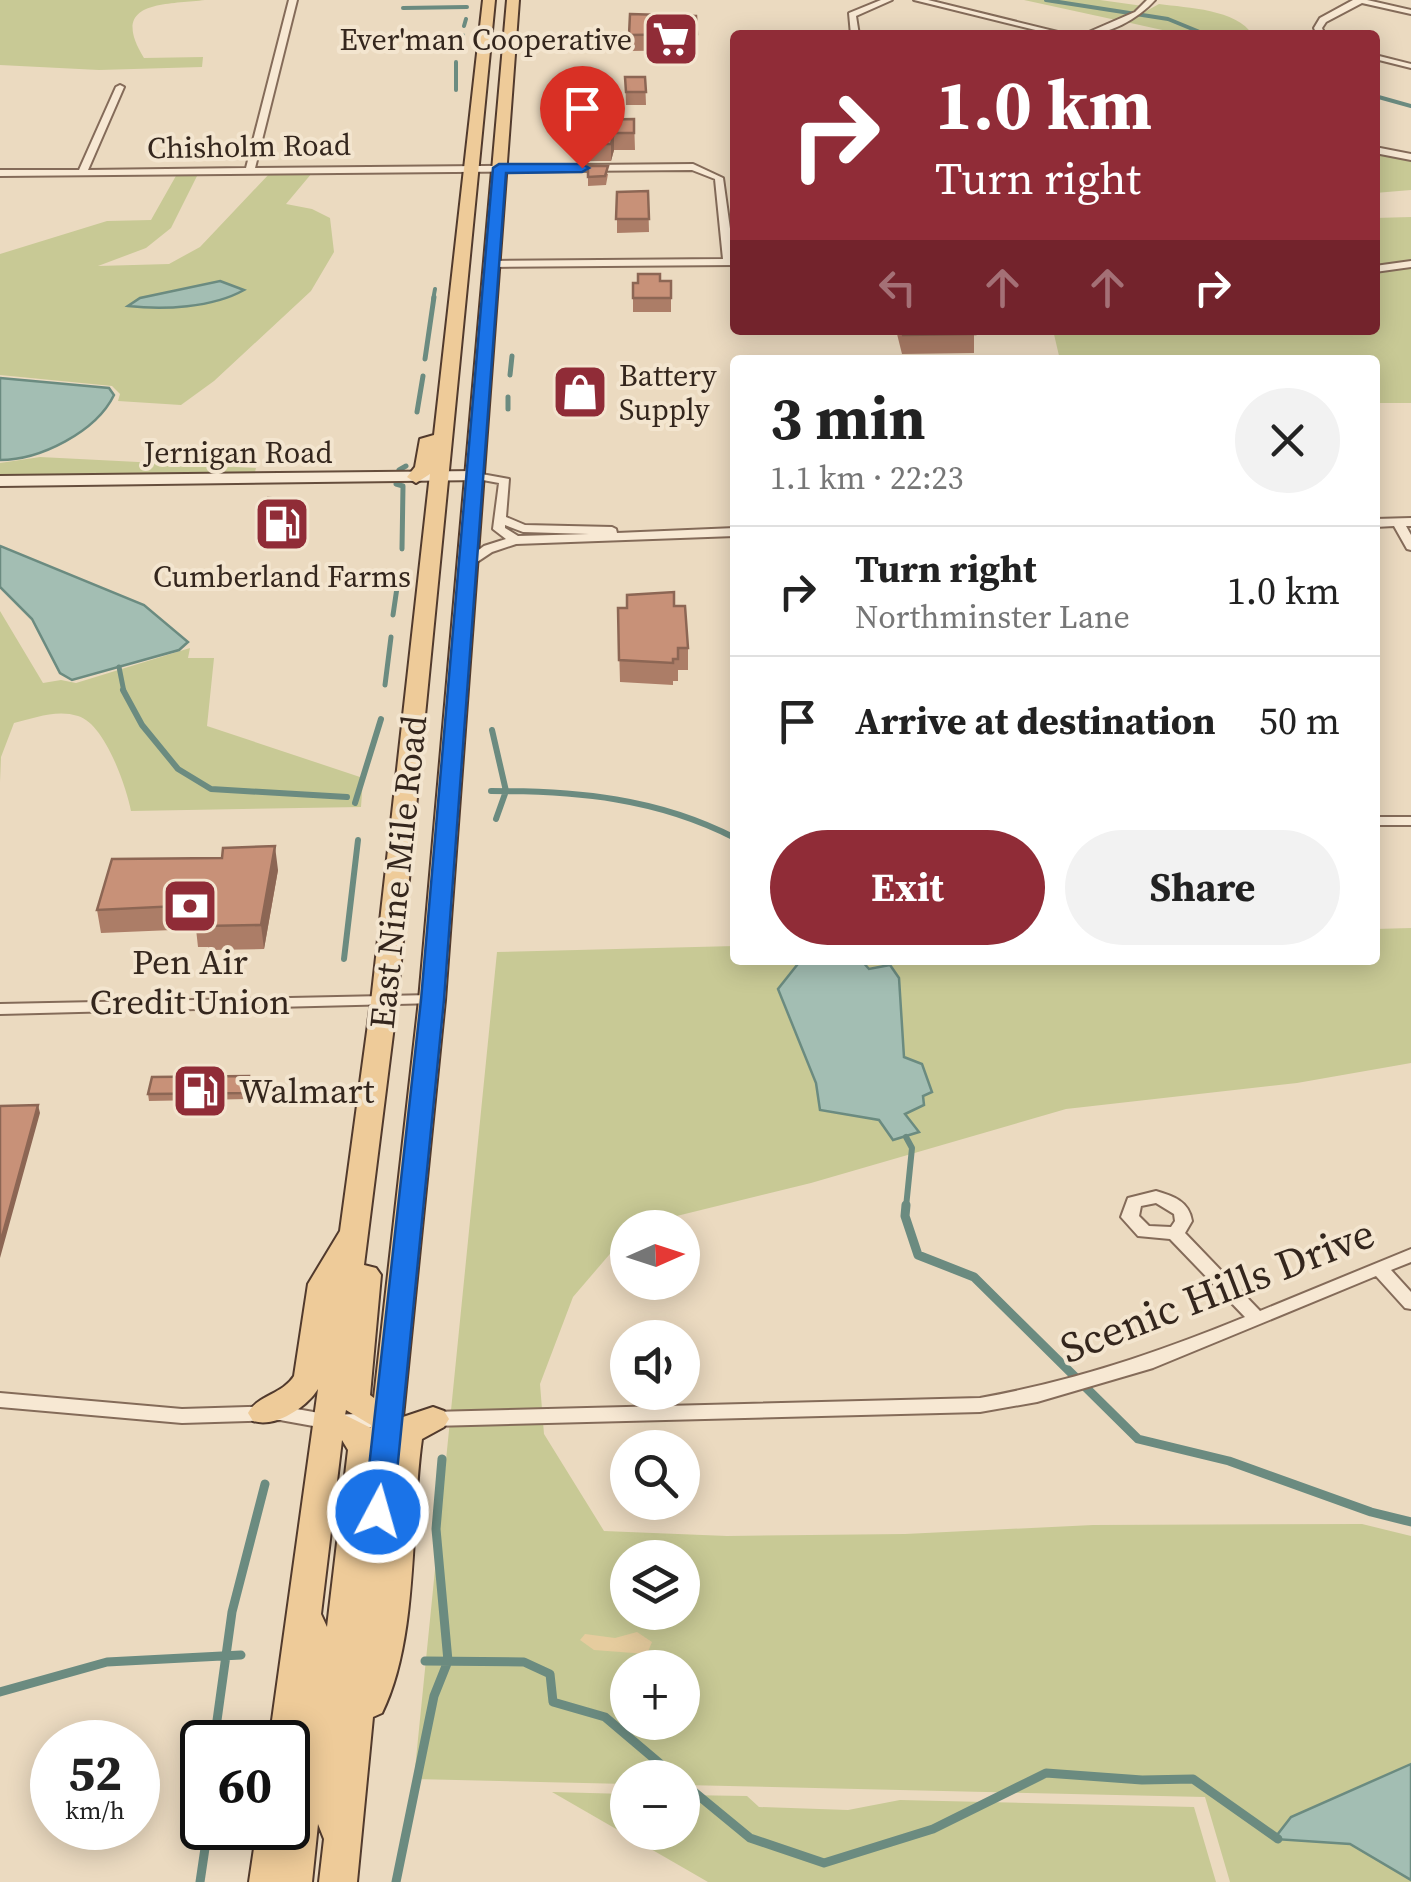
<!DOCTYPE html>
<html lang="en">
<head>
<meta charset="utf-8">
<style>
	:root { --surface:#fff; --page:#f2f2f2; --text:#222; --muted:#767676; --line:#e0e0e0; --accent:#902c37 }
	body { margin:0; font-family:"Source Serif 4",serif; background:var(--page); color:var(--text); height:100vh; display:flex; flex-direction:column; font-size:38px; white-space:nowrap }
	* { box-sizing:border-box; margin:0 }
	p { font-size:32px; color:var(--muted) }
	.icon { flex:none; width:55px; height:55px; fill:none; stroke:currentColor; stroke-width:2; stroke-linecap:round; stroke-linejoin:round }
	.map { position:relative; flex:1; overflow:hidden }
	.details { position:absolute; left:730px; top:355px; width:650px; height:610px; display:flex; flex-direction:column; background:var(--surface); border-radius:10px; box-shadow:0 5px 25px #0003 }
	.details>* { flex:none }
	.hud { position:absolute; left:730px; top:30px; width:650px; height:305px; border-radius:10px; box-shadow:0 5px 25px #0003; background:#902c37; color:#fff; overflow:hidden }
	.needle { width:65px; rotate:87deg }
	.tools { position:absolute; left:610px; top:1210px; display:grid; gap:20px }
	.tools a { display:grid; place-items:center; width:90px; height:90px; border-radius:50%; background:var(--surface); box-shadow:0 5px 25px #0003; font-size:50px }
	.speed { position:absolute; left:30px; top:1720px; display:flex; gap:20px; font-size:50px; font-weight:700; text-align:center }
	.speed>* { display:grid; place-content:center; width:130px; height:130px; border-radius:50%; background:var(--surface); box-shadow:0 5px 25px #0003; line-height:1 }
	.speed small { font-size:25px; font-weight:400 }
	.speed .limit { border:5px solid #111; border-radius:15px; background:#fff; color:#111 }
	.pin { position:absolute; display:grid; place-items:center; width:85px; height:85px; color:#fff; margin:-102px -42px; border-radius:50% 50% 50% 0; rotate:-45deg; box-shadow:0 0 10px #0007 }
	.pin .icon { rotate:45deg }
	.me { position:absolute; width:110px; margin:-55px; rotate:6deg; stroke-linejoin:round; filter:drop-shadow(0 0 8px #0008) }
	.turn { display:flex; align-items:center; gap:35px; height:210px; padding:0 40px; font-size:45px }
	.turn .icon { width:130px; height:130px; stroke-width:2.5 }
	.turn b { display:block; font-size:70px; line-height:85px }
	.lanes { display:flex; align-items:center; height:95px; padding:0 40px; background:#0003; justify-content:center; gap:50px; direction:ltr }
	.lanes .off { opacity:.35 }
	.round { display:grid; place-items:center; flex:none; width:105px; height:105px; border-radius:52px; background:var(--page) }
	.headline { display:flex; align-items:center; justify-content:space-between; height:170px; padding:0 40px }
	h1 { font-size:60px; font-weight:700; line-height:75px }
	.action { display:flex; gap:20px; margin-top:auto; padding:20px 40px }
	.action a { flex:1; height:115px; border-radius:60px; background:var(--accent); color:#fff; font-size:40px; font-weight:700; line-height:115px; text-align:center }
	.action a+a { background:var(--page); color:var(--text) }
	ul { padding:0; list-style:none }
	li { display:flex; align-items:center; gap:30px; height:130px; padding:0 40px; border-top:2px solid var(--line) }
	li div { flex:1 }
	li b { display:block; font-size:38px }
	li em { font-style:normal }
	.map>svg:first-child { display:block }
</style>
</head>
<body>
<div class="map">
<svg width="1411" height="1882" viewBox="0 0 1411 1882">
	<rect width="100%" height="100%" fill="#ebdac0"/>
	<!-- green -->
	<path fill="#c8c995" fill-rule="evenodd" d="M0,0H205C165,5 108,0 144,58L203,57L202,67L99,70L0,65Z
		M1024,0H1100L1143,6L1116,20Z
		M1159,4C1188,8 1236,9 1253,35H1185L1126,22Z
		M1375,153L1411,159V190L1375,193Z
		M270,173H312L286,204L312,209L330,218L334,252L311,291L214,381L181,405L118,401L120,394L112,386L0,375V254L107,221L151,220L177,174H198L171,228L146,248L98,266L169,264L200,247ZM220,281L203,303L145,308L129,306L140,298Z
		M1411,217V262L1375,266V218Z
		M1411,267V403H1375V360H1060L1053,330H1375V271Z
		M40,457L256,468L254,476L0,478V463Z
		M0,611L43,683L61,680L76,683L190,648L188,658H214L207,726L363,778L361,807L131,811C126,786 105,724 78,716C57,709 34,718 14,723L1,757L0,782Z
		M1411,928V1063L1297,1083L1066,1109L811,1183L628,1228L627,1234L573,1297L540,1384L544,1434L604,1531L727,1536L905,1534L1093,1525L1362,1524L1411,1536V1882H1230L1205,1797L683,1785L682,1778H628L627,1784L414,1779L497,952L735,946V960H1375V929ZM628,1558H682V1612H628ZM628,1668H682V1722H628Z
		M552,1792L627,1794L628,1832H682L683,1795L747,1796L759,1807L848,1810L900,1800L1194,1807L1216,1882H708Z"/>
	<!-- sand -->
	<path fill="#e6cc9e" d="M637,1632L652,1642L647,1654L594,1650L580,1640L585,1634L615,1638Z"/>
	<!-- water -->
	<path fill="#a3beb3" stroke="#6b8b80" stroke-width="2.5" d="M220,281L244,290C212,308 163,310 128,306L140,298Z
		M0,378L109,388L114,395C96,432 40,460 0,460Z
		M0,546L144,605L188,642L179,650L72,680L60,673L32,619L0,587Z
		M801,960H861L869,969L890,965L899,978L904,1057L922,1064L932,1092L923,1096L924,1105L905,1114L919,1132L893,1140L879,1120L820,1110L816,1083L778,989Z
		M1411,1764V1880L1350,1844L1274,1839L1291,1817Z"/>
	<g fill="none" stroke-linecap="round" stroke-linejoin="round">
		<!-- stream-far3 -->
		<path stroke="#6b8b80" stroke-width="4" d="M1046,0L1168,19L1207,35
			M403,8L467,7
			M464,26L466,19
			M457,51L463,35
			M456,62V90
			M1375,96L1411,106
			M433,300L435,289"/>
		<!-- stream-far2 -->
		<path stroke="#6b8b80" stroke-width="5" d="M425,359L434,297
			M510,375L512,356
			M508,397V409
			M417,412L423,376
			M399,470L406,466
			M396,484L403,486L402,549
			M393,615L399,574
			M119,667L124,692
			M385,685L391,637"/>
		<!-- stream-far1 -->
		<path stroke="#6b8b80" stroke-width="6" d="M123,690L142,725L178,769L211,789L347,797
			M492,730L506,791L496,819
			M491,791C578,791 657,798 735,838
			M355,803L381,719
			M344,959L358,840
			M906,1207L912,1148L906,1137"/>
		<!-- stream -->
		<path stroke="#6b8b80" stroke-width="9" d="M906,1205L905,1216L918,1255L974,1277L1138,1439L1229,1461L1371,1512L1411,1522
			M425,1661L524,1662L550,1674L553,1702L605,1717L677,1778
			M0,1692L107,1662L241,1655
			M214,1742L232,1612L265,1484
			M682,1782L750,1838L824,1863L933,1829L1046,1773L1142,1780L1193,1779L1278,1839
			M200,1882L208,1828
			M396,1882L434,1696L448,1661L436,1529L442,1459"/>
		<!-- street casing -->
		<g stroke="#846b59" stroke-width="4">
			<path id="street" d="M289,0H297L255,168L693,164L723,178L735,265L492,267L487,264L492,261L723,259L715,179L692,170L0,176V170H79L116,87L120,85L124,87L88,170L246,168Z
				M881,0H892L856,16L859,35H851L849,13Z
				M914,0H928L1070,35H1056Z
				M1147,0H1155C1138,19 1108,35 1082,35L1135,12Z
				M1353,0H1367L1411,10V14L1362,3L1326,22L1322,28L1325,35H1317L1314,28L1320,18Z
				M1375,55L1411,64V68L1375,59Z
				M1375,147L1411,154V160L1375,153Z
				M1411,261V267L1375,272V266Z
				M476,473L509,479L506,517L525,525L612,527L616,529L617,533L735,528V536L516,544L492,552L468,568L464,567V561L484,546L506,539L493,529L499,483L472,478V474ZM505,525L523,532L589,534L518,536L505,528Z
				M1411,518V526H1406L1411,535V550L1407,549L1394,526L1375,527V519Z
				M1375,817H1411V825H1375Z
				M432,995L440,1000L437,1003L0,1014V1004Z
				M1156,1191C1173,1196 1189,1201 1192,1221L1185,1233L1260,1311L1411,1249V1262L1391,1270L1411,1292V1309L1405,1308L1376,1276L1153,1368L1037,1402L980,1412L432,1426L425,1424L423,1419L425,1414L432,1412L980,1398C1074,1381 1157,1353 1245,1317L1170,1239L1138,1236L1121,1217L1128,1198ZM1156,1203L1174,1214L1175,1221L1171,1227L1149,1226L1139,1216L1141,1206Z
				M0,1393L182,1409L280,1406L330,1415L384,1413L391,1415L393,1420L391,1425L384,1427L330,1429L280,1420L182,1423L0,1407Z"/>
		</g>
		<!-- secondary casing -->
		<g stroke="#654d3c" stroke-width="4">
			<path id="secondary" d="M476,471L482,472V480L0,486V476Z"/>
		</g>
		<!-- primary casing -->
		<g stroke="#513a2d" stroke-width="4">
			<path id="primary" d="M483,0H495L397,1002L364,1265L376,1268L381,1275L370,1395L374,1398L419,1000L507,0H519L445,1000L403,1417L433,1407L444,1411L449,1419L444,1427L422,1439C410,1523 419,1638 382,1713L373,1717L357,1882H319L324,1839L318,1824L312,1882H249L257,1828H288L291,1756L288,1757V1742H269L318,1389C306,1408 275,1428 253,1421L248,1413C258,1395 283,1394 294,1376L308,1284L340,1231L371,1002L430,474L416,483L407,477L415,467L420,439L434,435ZM346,1410L371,1425V1428L345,1415ZM342,1440L348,1450L327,1627L321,1614Z"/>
		</g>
		<!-- street -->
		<use href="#street" fill="#f7e8d3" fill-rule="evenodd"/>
		<!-- secondary -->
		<use href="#secondary" fill="#f7e8d3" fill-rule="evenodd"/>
		<!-- primary -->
		<use href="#primary" fill="#eecb99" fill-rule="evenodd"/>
	</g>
	<!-- wall -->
	<path fill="#ac7d67" d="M696,16L697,50L630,51L629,35Z
		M625,77H645L646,105H626Z
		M634,119L635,150H614L611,161H588V151H577L576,120Z
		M588,166L608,174L606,185L588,186Z
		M648,191L649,232L617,233V192Z
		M671,281V312H633V283Z
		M896,330H974V353L902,354Z
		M570,372H590V401L570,402Z
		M300,510L294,537L263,540L261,529Z
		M675,606L688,648V670H678V681H673V685L620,682L618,608Z
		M278,870L264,949L209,950L208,947H198L196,929L101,933L97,910Z
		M250,1082L248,1099L149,1101L148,1094Z"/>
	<!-- shaded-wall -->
	<path fill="#8c6654" d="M614,133V150L611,161V144Z
		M299,500L300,510L294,537L293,526Z
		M275,846L278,870L264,949L261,925Z
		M38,1105L40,1113L0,1258V1244Z"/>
	<!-- building -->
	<path fill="#c89178" stroke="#8c6654" stroke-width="2.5" d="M630,14L696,16L697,34L629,35Z
		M625,77H645L646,92H626Z
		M634,119V133H614L611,144H587V134H576V120Z
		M588,166H608L605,176L588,177Z
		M648,191L649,219H616L617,192Z
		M638,274H660V281H671V298H633V283H638Z
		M902,330H974L975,334L903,335Z
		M570,372H590V391L570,392Z
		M268,498L299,500L293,526L261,529Z
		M674,592V606H685L688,648H678V659H673V663L619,660L618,608H627V595Z
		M275,846L261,925L205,926V923H195L198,905L97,910L112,859L222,858L223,848Z
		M249,1076L247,1093L148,1094L152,1077Z
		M38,1105L0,1244V1106Z"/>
	<!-- route -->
	<path fill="#1a73e8" stroke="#114b97" stroke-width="2.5" d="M499,164H582L589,168L582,172L506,173L444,1000L393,1512L389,1521L378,1524L368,1521L364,1512L421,1000L493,168Z"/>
	<!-- icons -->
	<defs>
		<g id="supermarket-square" transform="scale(2.875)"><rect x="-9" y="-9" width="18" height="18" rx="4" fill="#902c37" stroke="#f3e5cf"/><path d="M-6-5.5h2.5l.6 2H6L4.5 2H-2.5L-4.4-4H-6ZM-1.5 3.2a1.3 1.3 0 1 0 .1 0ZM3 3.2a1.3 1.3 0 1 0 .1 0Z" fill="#fff"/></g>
		<g id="shop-square" transform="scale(2.875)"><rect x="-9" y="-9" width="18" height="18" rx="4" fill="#902c37" stroke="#f3e5cf"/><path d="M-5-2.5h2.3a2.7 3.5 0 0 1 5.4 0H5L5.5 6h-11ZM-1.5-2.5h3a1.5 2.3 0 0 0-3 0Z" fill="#fff"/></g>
		<g id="fuel-square" transform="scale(2.875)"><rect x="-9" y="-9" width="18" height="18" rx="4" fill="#902c37" stroke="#f3e5cf"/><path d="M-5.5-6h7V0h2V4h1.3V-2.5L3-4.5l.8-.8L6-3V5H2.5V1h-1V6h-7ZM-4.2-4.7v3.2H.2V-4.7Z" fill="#fff"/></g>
		<g id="bank-square" transform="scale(2.875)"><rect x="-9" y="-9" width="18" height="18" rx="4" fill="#902c37" stroke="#f3e5cf"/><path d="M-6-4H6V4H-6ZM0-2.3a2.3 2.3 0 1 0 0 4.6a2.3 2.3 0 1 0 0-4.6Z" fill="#fff"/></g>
	</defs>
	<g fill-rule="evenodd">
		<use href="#supermarket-square" x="671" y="39"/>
		<use href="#shop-square" x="580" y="392"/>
		<use href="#fuel-square" x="282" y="524"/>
		<use href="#bank-square" x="190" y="906"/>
		<use href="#fuel-square" x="200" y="1091"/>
	</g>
	<g text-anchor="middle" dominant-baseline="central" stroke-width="8" stroke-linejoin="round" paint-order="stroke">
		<!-- far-poi labels -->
		<g font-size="30" fill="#34261d" stroke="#f3e5cf" text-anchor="end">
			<text x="632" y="39">Ever'man Cooperative</text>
			<text x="619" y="375" text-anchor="start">Battery<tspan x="619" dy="34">Supply</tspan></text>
			<text x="282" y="576" text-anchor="middle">Cumberland Farms</text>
		</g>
		<!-- far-street labels -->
		<g font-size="30" fill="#34261d" stroke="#f3e5cf">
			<text transform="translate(249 146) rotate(-1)">Chisholm Road</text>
			<text x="238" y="452">Jernigan Road</text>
		</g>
		<!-- street labels -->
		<g font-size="35" fill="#34261d" stroke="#f3e5cf">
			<text transform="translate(398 872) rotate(-84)">East Nine Mile Road</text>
		</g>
		<!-- poi labels -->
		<g font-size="35" fill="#34261d" stroke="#f3e5cf">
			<text x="190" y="962">Pen Air<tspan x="190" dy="40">Credit Union</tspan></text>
			<text x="239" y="1091" text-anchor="start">Walmart</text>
		</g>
		<!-- near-street labels -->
		<g font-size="42" fill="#34261d" stroke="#f3e5cf">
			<text transform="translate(1217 1290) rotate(-21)">Scenic Hills Drive</text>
		</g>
	</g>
</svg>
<div class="tools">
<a><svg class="needle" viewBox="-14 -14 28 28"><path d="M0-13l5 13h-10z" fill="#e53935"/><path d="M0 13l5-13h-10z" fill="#767676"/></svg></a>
<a><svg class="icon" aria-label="sound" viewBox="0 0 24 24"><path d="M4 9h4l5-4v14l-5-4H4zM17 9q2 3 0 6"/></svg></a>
<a><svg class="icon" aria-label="search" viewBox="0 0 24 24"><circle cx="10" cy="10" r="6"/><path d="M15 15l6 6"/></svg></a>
<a><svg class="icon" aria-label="layers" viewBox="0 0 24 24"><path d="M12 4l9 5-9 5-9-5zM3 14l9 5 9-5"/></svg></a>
<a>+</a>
<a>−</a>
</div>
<div class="speed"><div>52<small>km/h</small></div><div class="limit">60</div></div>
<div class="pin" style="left:582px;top:168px;background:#d93025"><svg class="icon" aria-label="arrive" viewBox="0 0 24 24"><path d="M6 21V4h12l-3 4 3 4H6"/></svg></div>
<svg class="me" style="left:378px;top:1512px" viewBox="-20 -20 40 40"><circle r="17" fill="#1a73e8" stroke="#fff" stroke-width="3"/><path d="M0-11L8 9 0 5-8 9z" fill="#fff"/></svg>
<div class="hud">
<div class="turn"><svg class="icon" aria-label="right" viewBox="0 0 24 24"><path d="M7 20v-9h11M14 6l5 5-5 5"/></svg><div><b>1.0 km</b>Turn right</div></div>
<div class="lanes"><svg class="icon off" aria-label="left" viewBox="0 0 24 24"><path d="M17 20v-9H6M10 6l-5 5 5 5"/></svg><svg class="icon off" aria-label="ahead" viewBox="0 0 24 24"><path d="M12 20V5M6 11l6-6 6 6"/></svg><svg class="icon off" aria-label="ahead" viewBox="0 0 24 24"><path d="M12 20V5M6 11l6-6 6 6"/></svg><svg class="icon" aria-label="right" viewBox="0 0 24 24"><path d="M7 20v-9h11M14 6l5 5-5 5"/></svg></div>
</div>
<section class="details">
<div class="headline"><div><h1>3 min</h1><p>1.1 km · 22:23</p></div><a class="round"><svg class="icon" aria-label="close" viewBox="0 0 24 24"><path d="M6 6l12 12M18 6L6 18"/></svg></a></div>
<ul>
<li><svg class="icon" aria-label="right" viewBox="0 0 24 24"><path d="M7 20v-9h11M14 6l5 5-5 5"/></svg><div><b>Turn right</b><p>Northminster Lane</p></div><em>1.0 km</em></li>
<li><svg class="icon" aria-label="arrive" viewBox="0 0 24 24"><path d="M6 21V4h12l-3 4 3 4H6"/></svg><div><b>Arrive at destination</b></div><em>50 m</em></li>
</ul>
<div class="action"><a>Exit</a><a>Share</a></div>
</section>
</div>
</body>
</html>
